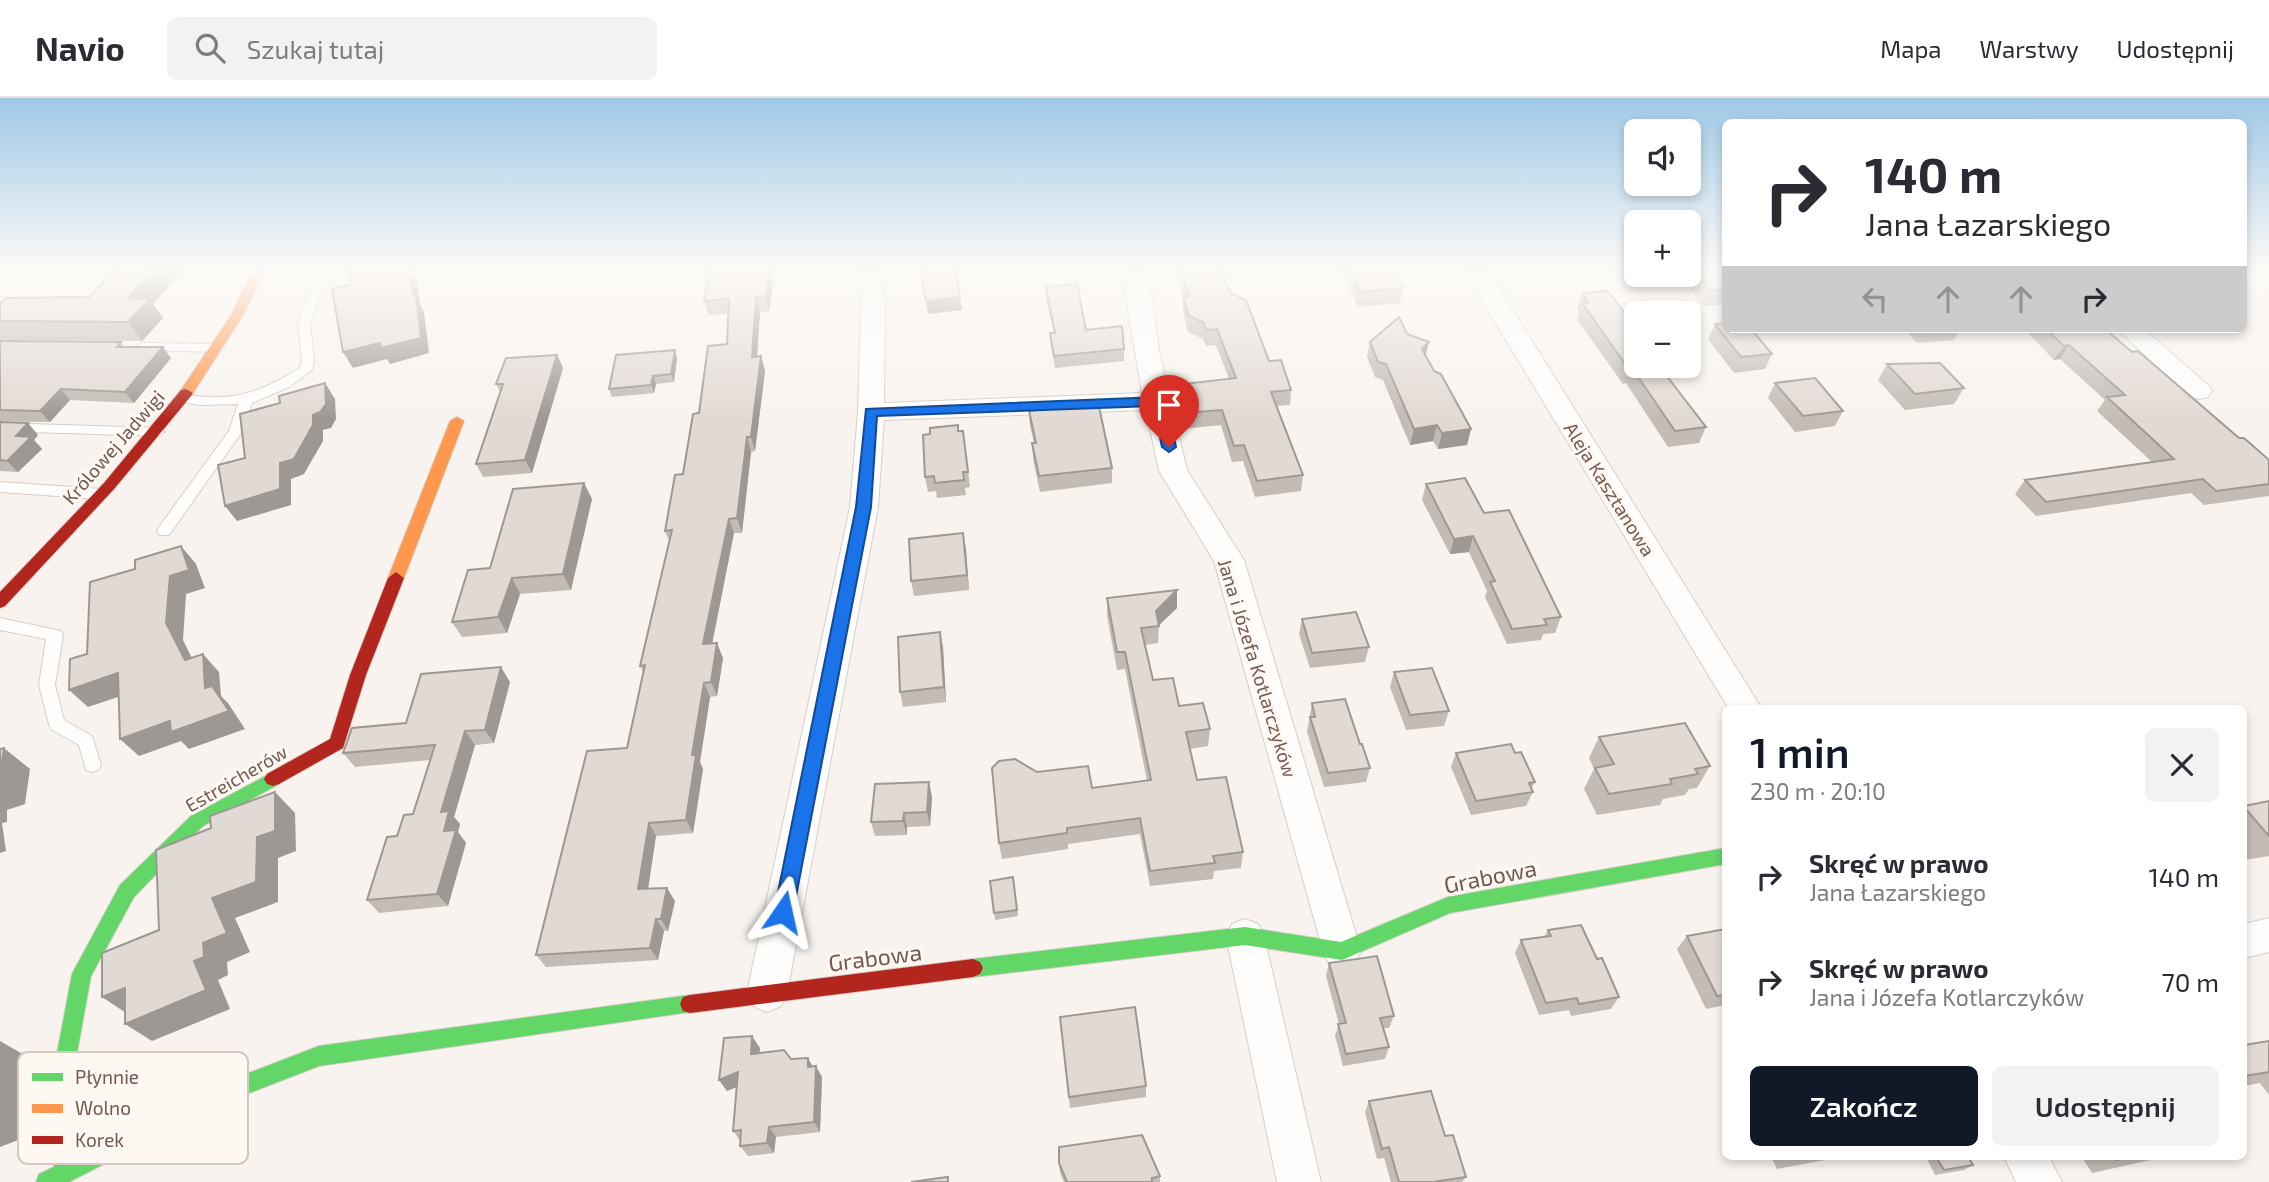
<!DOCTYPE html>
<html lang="pl">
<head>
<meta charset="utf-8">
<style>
	:root { --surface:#fff; --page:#f2f2f3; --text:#2b2b33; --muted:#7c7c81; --line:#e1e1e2; --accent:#111827 }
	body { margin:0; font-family:"Exo 2",sans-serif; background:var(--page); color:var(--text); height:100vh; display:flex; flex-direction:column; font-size:26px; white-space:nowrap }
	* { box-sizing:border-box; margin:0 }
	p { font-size:23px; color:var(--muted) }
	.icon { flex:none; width:38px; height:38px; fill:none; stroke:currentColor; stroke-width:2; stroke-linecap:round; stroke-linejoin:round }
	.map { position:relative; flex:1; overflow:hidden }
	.details { position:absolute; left:1722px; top:607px; width:525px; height:455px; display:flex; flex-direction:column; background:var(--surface); border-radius:10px; box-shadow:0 4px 10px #0003 }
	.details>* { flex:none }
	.hud { position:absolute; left:1722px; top:21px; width:525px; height:214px; border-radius:10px; box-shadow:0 4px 10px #0003; background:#fff; color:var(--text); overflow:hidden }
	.controls { position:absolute; left:1624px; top:21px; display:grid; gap:14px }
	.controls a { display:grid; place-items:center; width:77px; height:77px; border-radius:10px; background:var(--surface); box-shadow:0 4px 10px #0003; font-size:35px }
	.pin { position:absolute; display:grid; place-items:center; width:60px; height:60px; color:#fff; margin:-72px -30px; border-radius:50% 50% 50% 0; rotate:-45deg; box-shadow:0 0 7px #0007 }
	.pin .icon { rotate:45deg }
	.me { position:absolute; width:77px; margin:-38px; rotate:11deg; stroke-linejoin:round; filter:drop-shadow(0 0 5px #0008) }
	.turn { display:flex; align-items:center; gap:24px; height:147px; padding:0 28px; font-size:32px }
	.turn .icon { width:91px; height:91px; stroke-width:2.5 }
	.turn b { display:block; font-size:49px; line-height:60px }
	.lanes { display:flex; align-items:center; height:66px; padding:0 28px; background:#0003; justify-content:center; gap:35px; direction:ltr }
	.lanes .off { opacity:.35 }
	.round { display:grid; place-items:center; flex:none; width:74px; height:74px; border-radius:10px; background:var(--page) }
	.head { display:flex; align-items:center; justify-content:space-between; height:119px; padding:0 28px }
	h1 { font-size:42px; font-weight:600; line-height:52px; color:var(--accent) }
	.cta { display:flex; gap:14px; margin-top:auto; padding:14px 28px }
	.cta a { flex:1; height:80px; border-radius:10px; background:var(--accent); color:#fff; font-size:28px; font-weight:600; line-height:80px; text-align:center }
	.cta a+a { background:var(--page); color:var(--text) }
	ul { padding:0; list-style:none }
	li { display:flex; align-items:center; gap:21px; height:105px; padding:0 28px }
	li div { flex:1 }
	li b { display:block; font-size:26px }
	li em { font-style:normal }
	header { display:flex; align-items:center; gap:42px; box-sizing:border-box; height:98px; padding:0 35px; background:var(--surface); border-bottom:2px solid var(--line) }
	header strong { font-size:33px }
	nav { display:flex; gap:38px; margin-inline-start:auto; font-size:24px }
	.search { width:490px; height:63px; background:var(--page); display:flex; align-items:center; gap:18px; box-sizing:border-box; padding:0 24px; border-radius:10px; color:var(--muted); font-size:26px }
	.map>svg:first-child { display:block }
</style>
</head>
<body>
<header>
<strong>Navio</strong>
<div class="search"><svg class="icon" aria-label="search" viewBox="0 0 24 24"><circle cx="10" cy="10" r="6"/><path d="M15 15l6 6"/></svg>Szukaj tutaj</div>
<nav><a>Mapa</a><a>Warstwy</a><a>Udostępnij</a></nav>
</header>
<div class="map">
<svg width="2269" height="1084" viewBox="0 0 2269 1084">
	<rect width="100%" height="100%" fill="#f8f3ee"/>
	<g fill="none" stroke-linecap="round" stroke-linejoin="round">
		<!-- lane casing -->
		<g stroke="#d5cec9" stroke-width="2">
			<path id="lane" d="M322,175L328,179L310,225L314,262L312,272L289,289L252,305L242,334L169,437H159L157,433L159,429L229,333L238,306L199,307L178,303L176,300L183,296C231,305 260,295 300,270L302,262L298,225L316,179Z
				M143,245L218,246L224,250L218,254L139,252V246Z
				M0,325L158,330L165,334L158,338L0,333Z
				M0,384L101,391L108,396L101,401L0,394Z
				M0,520L61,533L63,537L55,587L64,622L92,638L101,667L98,672L92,674L86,672L79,647L51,631L49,626L39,587L46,541L0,532Z"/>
		</g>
		<!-- street casing -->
		<g stroke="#d5cec9" stroke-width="2">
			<path id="street" d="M856,171H880L885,206L884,305L1142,295L1121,171H1145L1153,204L1159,253L1187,372L1244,462L1361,853L1355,866L1342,871L1329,866L1323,853L1214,463L1159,373L1146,312L884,322L878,409L787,895L781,908L767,914L753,908L747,895L850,409L858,314L861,206Z
				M1463,171H1487L1762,611H1729Z
				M2117,231H2144L2208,287L2212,293L2208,299L2199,301L2190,299Z
				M2269,820V854L2244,860V826Z
				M1245,821L1258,826L1264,838L1321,1084H1277L1226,838L1232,826Z
				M2004,1059H2049L2062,1084H2016Z"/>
		</g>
		<!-- fast casing -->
		<g stroke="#d7cfca" stroke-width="2">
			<path id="fast" d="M273,674L279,676L282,681L279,686L203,728L134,799L91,878L75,966L73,1033L74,1057L207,991L319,948L690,897L697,899L700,906L697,913L319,968L221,1006L69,1084H36L39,1076L54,1069L51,1033L55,966L72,876L120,787L191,718Z
				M1726,750V766L1450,815L1342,862L1245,847L973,879L966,876L963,870L966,864L973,861L1245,829L1341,844L1448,799Z"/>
		</g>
		<!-- slow casing -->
		<g stroke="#d7cfca" stroke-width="2">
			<path id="slow" d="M254,171H266L242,219L191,298H181L179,295L230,219Z
				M457,319L464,323L404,480L396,486L391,484L388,480L450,323Z"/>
		</g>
		<!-- jam casing -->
		<g stroke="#d7cfca" stroke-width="2">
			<path id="jam" d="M186,291L193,295L191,298L114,391L5,508L0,510V494L104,385L181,292Z
				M396,474L404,480L366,577L343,650L279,686L273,688L267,686L264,681L267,676L330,641L350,577L388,480Z
				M973,861L980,864L983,870L980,876L973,879L690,915L683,913L680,906L683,899L690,897Z"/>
		</g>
		<!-- lane -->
		<use href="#lane" fill="#fefdfc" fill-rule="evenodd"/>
		<!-- street -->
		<use href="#street" fill="#fefdfc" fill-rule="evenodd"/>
		<!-- fast -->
		<use href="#fast" fill="#63d668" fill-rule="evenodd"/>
		<!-- slow -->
		<use href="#slow" fill="#ff974d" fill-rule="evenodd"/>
		<!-- jam -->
		<use href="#jam" fill="#b3261e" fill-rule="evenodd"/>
	</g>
	<!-- wall -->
	<path fill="#c2bbb6" d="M116,171H184L153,206L163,220L142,243L0,242V206L89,199Z
		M1175,171H1221L1230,195L1269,263L1291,292L1290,307L1277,308L1303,377L1301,393L1255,399L1243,363L1232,364L1221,327L1183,331L1175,303V287L1229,281L1216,247L1206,248L1203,241L1188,234L1183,214V198Z
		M1341,171H1394L1403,190L1400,205L1358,209Z
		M1691,171H1722L1726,175V206L1703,208L1686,186Z
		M773,183L769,213L760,214L757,259L761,258L765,273L755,353L751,354L742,435H734L712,546L723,560L717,598L710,599L700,664L703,671L693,735L656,738L648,791L675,803L668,833H664L658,862L546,869L536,857L627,650L643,574L640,568L669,443L665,433L683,376L699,315L727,246L728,216L709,217L704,203Z
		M1046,189L1086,232L1124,251V263L1055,270L1051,248L1050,235H1054L1046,202Z
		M1582,195L1636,268L1706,329L1699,345L1668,349L1626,285L1623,286L1577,221L1579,214L1577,211Z
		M1715,226L1772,256L1765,271L1734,275L1708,241Z
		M1904,231H1960L1954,242L1917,245Z
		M2024,231H2105L2239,340L2269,362V398L2204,407L2191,395L2036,418L2015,396L2025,382L2152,364L2097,313L2105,302L2060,261L2054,262Z
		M1407,236L1426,258L1434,273L1471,331L1467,347L1438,351L1433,343L1410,347L1383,282L1375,279L1367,259L1370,244Z
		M0,243L121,244L124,249L171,260L134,305L70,302L50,324L0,323Z
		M557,257L563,270L532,375L483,379L476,366L500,294L496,286Z
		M677,260L674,284L656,286L654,295L612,299L609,291Z
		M1887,266L1964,290L1954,306L1905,312L1878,282Z
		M1775,285L1843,313L1835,328L1795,334L1768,300Z
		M1029,313L1112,370V385L1040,394L1033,361L1032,345H1034L1030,328Z
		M0,324L38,337L34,342L42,351L18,374L0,373Z
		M958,333H963L970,389L965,390L966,397L937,400L936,393L928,394L925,379Z
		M584,385L592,401L571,492L520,496L507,535L462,539L452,524L490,470Z
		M1426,386L1484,415L1561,519L1555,535L1543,536L1541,542L1507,546L1485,499L1487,493L1469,454L1450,456L1422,402Z
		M963,435L969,492L914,498L911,483Z
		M1177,492V510L1159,527L1158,545L1145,547L1153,582L1179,608L1210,631L1208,648L1190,651L1197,682L1243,754L1241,770L1214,773L1213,781L1150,788L1140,736L1068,746V751L1002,761L999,745L1037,674L1092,690L1147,683L1125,571L1117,572L1107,518V500Z
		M1302,521L1369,549L1365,564L1310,570L1299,536Z
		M943,549L946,604L903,609L900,594Z
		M1394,574L1449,613L1444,628L1406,632L1390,589Z
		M510,584L494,645L475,647L454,719L460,726L458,734L466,745L448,808L379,815L367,802L397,738L413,716L430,662L355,669L343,655L406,625Z
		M1312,605L1360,646L1370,670L1366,684L1324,689L1307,634Z
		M1599,639L1710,668L1697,690L1689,691L1685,697L1663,701L1660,707L1597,717L1584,691L1594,671L1589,660Z
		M1456,655H1515L1535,684L1531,691L1533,694L1526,708L1471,717L1451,669Z
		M932,699L930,728L907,729V737L875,738L871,724Z
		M2269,703V758L2244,762V708Z
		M1013,779L1018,818L995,822L990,783Z
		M1726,831V907L1706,911L1677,851L1687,838Z
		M1548,832L1597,861L1619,899L1611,911L1571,918L1569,912L1539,917L1515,855L1521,842L1544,839Z
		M1329,865L1394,918L1389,930H1384L1389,949L1385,961L1343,968L1335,938L1339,926L1326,878Z
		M1060,919L1146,988V999L1070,1010Z
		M2269,943V997L2260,985L2244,988V947Z
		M760,950L759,955L791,961L813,968L822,979L820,1034L776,1039L774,1055L748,1058L740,1048L741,1044L733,1033L737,989L727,993L719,982Z
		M1369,1003L1466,1079L1462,1084H1391L1384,1060L1377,1061L1365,1014Z
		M1771,1059H1841L1777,1071Z
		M1926,1059H1968L1973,1067L1964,1072L1935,1077Z
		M2082,1059H2164L2092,1075Z
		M1059,1065L1160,1078V1084H1064L1060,1075Z"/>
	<!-- shaded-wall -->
	<path fill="#9e9894" d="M154,171H184L153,206L163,220L142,243L128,224V200Z
		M410,171H414L417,183L420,206L424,214L429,255L390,266L387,261L353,270L343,254L413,196Z
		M769,171H770L773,183L769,213L766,198Z
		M756,199L760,214L756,274L752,259Z
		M960,199L962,212L928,216L926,203Z
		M1429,244L1425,260L1422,251Z
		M2069,247L2060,261L2054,262L2064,248Z
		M163,249L171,260L134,305L125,294Z
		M675,252L677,260L674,284L671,276Z
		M557,257L563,270L532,375L525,362Z
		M761,258L765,273L755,353L751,339Z
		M653,278L656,286L654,295L651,287Z
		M325,285L335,301L336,321L331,330L323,332V343L304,376L291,381V407L237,423L225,408L280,365Z
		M61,291L70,302L50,324L40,313Z
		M28,325L38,337L34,342L42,351L18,374L7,363L16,338Z
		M1437,327L1433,343L1410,347L1414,331Z
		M1471,331L1467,347L1438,351L1442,335Z
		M747,339L751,354L742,435L737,420Z
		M584,385L592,401L571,492L563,476Z
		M729,421L734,435L709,561L703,546Z
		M963,435L966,451L969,492L967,477Z
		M1473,438L1469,454L1450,456L1454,441Z
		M181,448L196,466L205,490L186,496L183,542L201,579L185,562L166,525L170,478Z
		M512,480L520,496L507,535L498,519Z
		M1177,492V510L1158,528L1156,513Z
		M940,534L943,549L946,604L944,589Z
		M717,545L723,560L717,598L711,584Z
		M203,556L219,574L221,598L228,605L245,631L189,651L181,643L139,658L120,641L205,590Z
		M501,569L510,584L494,645L485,632Z
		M118,575L136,593L88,609L69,592Z
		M704,585L710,599L700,664L703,671L693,735L686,722L692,657Z
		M465,633L475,647L454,719L460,726L458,734L466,745L448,808L437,796L444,733L441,714Z
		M4,650L30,671L25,706L7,712V724L2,725L6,753L0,755V674Z
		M929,684L932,699L930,728L927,714Z
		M275,694L295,715L296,753L278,760V804L235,820L250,854L227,864L228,877L218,882L230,911L152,943L125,926L194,863L203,845L212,800L257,739Z
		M904,715L907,729V737L903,723Z
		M649,725L656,738L646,804L638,791Z
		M667,790L675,803L668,833L661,821Z
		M656,821L664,833L658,862L650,850Z
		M125,890L129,917L102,899Z
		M752,938L760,950L758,968L751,956Z
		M0,943L26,958L21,1041L0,1049Z
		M808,960L814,971L808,969Z
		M816,968L822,979L820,1034L814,1024Z
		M738,974L746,985L727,993L719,982Z
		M769,1029L776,1039L774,1055L767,1045Z"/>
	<!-- building -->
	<path fill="#e1d9d4" stroke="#9e9894" stroke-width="2" d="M116,171H154L128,200L150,201L128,224L0,223V206L6,200L89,199Z
		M348,171H410L413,196L416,198L421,240L381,250L380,245L343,254L332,191L352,186Z
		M721,171H769L766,198L756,199L752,259L761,258L751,339H747L737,420L729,421L703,546L717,545L711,584L704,585L692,657H696L686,722L649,725L638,791L667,790L661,821H656L650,850L536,857L587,653L627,650L645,567L640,568L672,432L665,433L675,377L683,376L693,316L699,315L708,248L727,246L729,201L704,203L710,172Z
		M924,171H955L960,199L926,203L921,179H925Z
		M1180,171H1221L1230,195L1246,202L1269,263L1281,262L1291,292L1271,294L1303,377L1257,383L1244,347L1234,348L1222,312L1183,315L1175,287L1236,280L1217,231L1206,232L1204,225L1189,218L1183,198H1189Z
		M1350,171H1394L1403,190L1360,194Z
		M1693,171H1722L1726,175V191L1710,193Z
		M1077,186L1086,232L1122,228L1124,251L1054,258L1050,235H1055L1046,189Z
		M1608,193L1636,230V268H1659L1706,329L1675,333L1632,270H1628L1582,205L1588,204L1582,195Z
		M1399,219L1407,236L1429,244L1422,251L1434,273L1441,276L1471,331L1442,335L1437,327L1414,331L1386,266L1378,264L1370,244Z
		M1726,225V231H1751L1772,256L1741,259L1715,226Z
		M2046,231H2105L2132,254L2138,253L2239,340H2244L2269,362V386L2216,393L2203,381L2046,404L2025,382L2174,361L2107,299L2125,297L2069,247L2064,248Z
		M0,243L121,244L117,249H163L125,294L61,291L40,313L0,312Z
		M675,252L671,276L653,278L651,287L609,291L616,257Z
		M557,257L525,362L476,366L503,286H496L506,260Z
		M1940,265L1964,290L1915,296L1887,266Z
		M1815,280L1843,313L1803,318L1775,285Z
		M325,285L326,306L320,314L313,317V327L294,361L280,365V391L225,408L218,367L245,360L240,316L280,305L279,298Z
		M1098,304L1112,370L1039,378L1032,345H1036L1029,313Z
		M0,324L28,325L16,338L31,339L7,363L0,362Z
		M958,327V333H963L968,374H963L964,382L935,385L934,378L925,379L923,337L930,336V330Z
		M1465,380L1484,415L1509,412L1561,519L1544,521L1547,527L1512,531L1490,484L1495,483L1473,438L1454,441L1426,386Z
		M584,385L563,476L512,480L498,519L452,524L468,472L490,470L513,391Z
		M963,435L967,477L911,483L909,441Z
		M181,448L189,472L170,478L166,525L185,562L203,556L205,590L212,588L229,613L171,634L170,623L120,641L118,575L69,592L70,561L87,556L90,484L135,471V462Z
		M1177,492L1156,513L1159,528L1141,530L1153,582L1173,580L1179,608L1203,605L1210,631L1186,634L1197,682L1226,679L1243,754L1213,758L1215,765L1150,773L1140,720L1067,730V735L999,745L992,670L999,663L1015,661L1037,674L1088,668L1092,690L1151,682L1125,554H1117L1107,500Z
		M1356,514L1369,549L1312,555L1302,521Z
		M940,534L944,589L900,594L898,539Z
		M501,569L485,632L465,633L441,714L449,713L444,733L456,732L437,796L367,802L387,739L397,738L404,717L413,716L435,647L343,655L352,630L406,625L421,576Z
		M1432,570L1449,613L1410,617L1394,574Z
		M1345,601L1360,646H1362L1370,670L1328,675L1310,619H1315L1312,605Z
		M1685,625L1710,668L1695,671L1698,676L1670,681L1672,686L1609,696L1595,670L1614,666L1599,639Z
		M1511,646L1515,655L1521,654L1535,684L1529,685L1533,694L1476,703L1456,655Z
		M4,650L0,674V651Z
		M929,684L927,714L904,715L903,723L871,724L875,686Z
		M275,694V733L257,739L256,784L212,800L227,835L203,845L204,859L194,863L206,892L125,926V890L102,899V855L159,832L156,752L211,730L210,718Z
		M2269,703V738L2244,709V708Z
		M1013,779L1017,812L994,815L990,783Z
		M1581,827L1597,861L1602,860L1619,899L1579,906L1577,900L1546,905L1521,842L1551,838L1548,832Z
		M1726,831V897L1717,898L1687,838Z
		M1377,858L1394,918L1380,920L1389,949L1346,956L1338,926L1346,925L1329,865Z
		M1135,909L1146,988L1069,999L1060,919Z
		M752,938L751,956L784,952L791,961L808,960V969L816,968L814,1024L769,1029L767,1045L740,1048L741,1032L733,1033L738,974L719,982L724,940Z
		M2269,943V974L2244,978V947Z
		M1431,993L1445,1038L1453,1037L1466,1079L1433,1084H1399L1389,1049L1382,1051L1369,1003Z
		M1142,1037L1160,1078L1152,1080V1084H1067L1059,1065V1049Z
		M1936,1059H1968L1973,1067L1944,1072Z
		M2113,1059H2132L2116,1062Z
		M948,1079V1084H911Z"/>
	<!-- sky -->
	<linearGradient id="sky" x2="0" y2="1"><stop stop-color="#9fc8e7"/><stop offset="0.53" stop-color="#fcfaf7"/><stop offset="1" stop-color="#fcfaf7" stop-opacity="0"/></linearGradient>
	<rect width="2269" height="323" fill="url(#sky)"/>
	<!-- route -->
	<path fill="#1a73e8" stroke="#114b97" stroke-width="2" d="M1159,299L1166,303L1176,349L1169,354L1162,349L1153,308L877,318L871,409L793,814L790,820L783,822L776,820L774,814L856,409L866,311Z"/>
	<g text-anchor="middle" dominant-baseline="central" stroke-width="6" stroke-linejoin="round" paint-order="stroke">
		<!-- street labels -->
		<g font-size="19" fill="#745950" stroke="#fdf8f2">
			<text transform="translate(113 349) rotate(-49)">Królowej Jadwigi</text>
			<text transform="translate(1610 391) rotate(58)">Aleja Kasztanowa</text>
			<text transform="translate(1258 570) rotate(73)">Jana i Józefa Kotlarczyków</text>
			<text transform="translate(236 680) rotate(-30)">Estreicherów</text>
		</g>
		<!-- near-street labels -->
		<g font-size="23" fill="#745950" stroke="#fdf8f2">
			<text transform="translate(1490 778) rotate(-11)">Grabowa</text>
			<text transform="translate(875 859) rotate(-7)">Grabowa</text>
		</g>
	</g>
	<!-- legend -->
	<rect x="18" y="954" width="230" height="112" rx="10" fill="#fdf8f2" stroke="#d4c8c1" stroke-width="2"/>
	<rect x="32" y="975" width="31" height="8" fill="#63d668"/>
	<rect x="32" y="1006" width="31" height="9" fill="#ff974d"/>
	<rect x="32" y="1038" width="31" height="8" fill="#b3261e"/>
	<g font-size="19" fill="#745950">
		<text x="75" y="986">Płynnie</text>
		<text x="75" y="1017">Wolno</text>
		<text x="75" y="1049">Korek</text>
	</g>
</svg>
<div class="controls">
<a><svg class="icon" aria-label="sound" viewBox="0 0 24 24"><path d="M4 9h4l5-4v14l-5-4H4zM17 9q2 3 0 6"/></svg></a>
<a>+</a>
<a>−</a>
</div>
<div class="pin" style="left:1169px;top:349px;background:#d93025"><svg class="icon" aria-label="arrive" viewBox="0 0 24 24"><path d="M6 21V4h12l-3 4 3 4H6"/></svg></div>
<svg class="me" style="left:783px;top:814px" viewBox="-20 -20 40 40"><path d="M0-17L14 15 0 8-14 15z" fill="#1a73e8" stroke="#fff" stroke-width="4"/></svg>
<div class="hud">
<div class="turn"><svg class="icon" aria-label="right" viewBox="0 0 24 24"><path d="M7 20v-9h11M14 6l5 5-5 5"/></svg><div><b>140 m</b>Jana Łazarskiego</div></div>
<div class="lanes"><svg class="icon off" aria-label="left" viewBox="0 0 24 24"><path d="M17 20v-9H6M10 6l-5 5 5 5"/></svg><svg class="icon off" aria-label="ahead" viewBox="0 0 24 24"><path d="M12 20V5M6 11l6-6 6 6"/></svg><svg class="icon off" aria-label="ahead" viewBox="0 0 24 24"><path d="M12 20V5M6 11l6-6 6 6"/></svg><svg class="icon" aria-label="right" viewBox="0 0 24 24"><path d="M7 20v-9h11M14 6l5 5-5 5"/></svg></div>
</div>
<section class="details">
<div class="head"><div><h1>1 min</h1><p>230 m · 20:10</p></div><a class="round"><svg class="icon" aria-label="close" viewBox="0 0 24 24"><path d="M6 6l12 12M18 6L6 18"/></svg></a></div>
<ul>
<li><svg class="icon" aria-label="right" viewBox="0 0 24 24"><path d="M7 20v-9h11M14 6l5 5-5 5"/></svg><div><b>Skręć w prawo</b><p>Jana Łazarskiego</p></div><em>140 m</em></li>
<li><svg class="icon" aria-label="right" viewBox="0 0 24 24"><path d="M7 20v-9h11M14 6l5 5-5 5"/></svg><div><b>Skręć w prawo</b><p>Jana i Józefa Kotlarczyków</p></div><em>70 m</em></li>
</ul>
<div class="cta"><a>Zakończ</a><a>Udostępnij</a></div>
</section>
</div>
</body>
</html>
